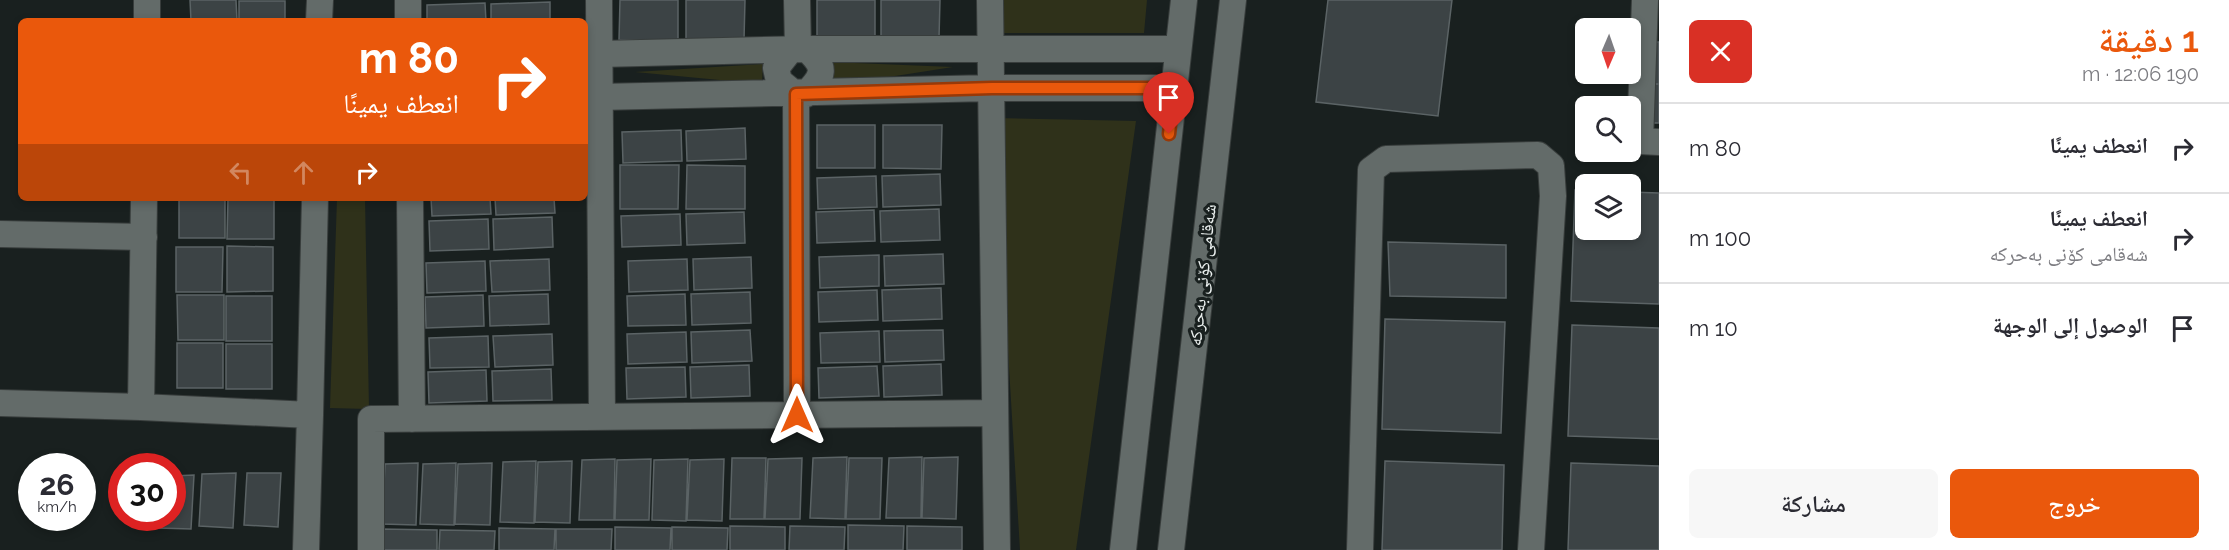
<!DOCTYPE html>
<html lang="ar">
<head>
<meta charset="utf-8">
<style>
	:root { --surface:#fff; --page:#f7f7f7; --text:#2b2b33; --muted:#7c7c81; --line:#e1e1e2; --accent:#ea580c }
	body { margin:0; font-family:Raleway,"Noto Naskh Arabic",sans-serif; background:var(--page); color:var(--text); direction:rtl; height:100vh; display:flex; flex-direction:column; font-size:22px; white-space:nowrap }
	* { box-sizing:border-box; margin:0 }
	p { font-size:20px; color:var(--muted) }
	.icon { flex:none; width:33px; height:33px; fill:none; stroke:currentColor; stroke-width:2; stroke-linecap:round; stroke-linejoin:round }
	.map { position:relative; flex:1; overflow:hidden; direction:ltr }
	.panel { display:flex; flex-direction:column; background:var(--surface); width:570px }
	.panel>* { flex:none }
	.top-card { position:absolute; left:18px; top:18px; width:570px; height:183px; border-radius:9px; box-shadow:0 3px 9px #0003; direction:rtl; background:#ea580c; color:#fff; overflow:hidden }
	.needle { width:39px; rotate:182deg }
	.buttons { position:absolute; left:1575px; top:18px; display:grid; gap:12px }
	.buttons a { display:grid; place-items:center; width:66px; height:66px; border-radius:9px; background:var(--surface); box-shadow:0 3px 9px #0003; font-size:30px }
	.speed { position:absolute; left:18px; top:453px; display:flex; gap:12px; font-size:30px; font-weight:700; text-align:center }
	.speed>* { display:grid; place-content:center; width:78px; height:78px; border-radius:50%; background:var(--surface); box-shadow:0 3px 9px #0003; line-height:1 }
	.speed small { font-size:15px; font-weight:400 }
	.speed .limit { border:9px solid #d22; background:#fff; color:#111 }
	.pin { position:absolute; display:grid; place-items:center; width:51px; height:51px; color:#fff; margin:-62px -26px; border-radius:50% 50% 50% 0; rotate:-45deg; box-shadow:0 0 6px #0007 }
	.pin .icon { rotate:45deg }
	.me { position:absolute; width:66px; margin:-33px; rotate:0deg; stroke-linejoin:round; filter:drop-shadow(0 0 4px #0008) }
	.turn { display:flex; align-items:center; gap:21px; height:126px; padding:0 30px; font-size:27px }
	.turn .icon { width:78px; height:78px; stroke-width:2.5 }
	.turn b { display:block; font-size:42px; line-height:51px }
	.lanes { display:flex; align-items:center; height:57px; padding:0 30px; background:#0003; justify-content:center; gap:30px; direction:ltr }
	.lanes .off { opacity:.35 }
	.round { display:grid; place-items:center; flex:none; width:63px; height:63px; border-radius:9px; background:var(--page) }
	.summary { display:flex; align-items:center; justify-content:space-between; height:102px; padding:0 30px }
	h1 { font-size:36px; font-weight:600; line-height:45px; color:var(--accent) }
	.button { display:flex; gap:12px; margin-top:auto; padding:12px 30px }
	.button a { flex:1; height:69px; border-radius:9px; background:var(--accent); color:#fff; font-size:24px; font-weight:600; line-height:69px; text-align:center }
	.button a+a { background:var(--page); color:var(--text) }
	ul { padding:0; list-style:none }
	li { display:flex; align-items:center; gap:18px; height:90px; padding:0 30px; border-top:2px solid var(--line) }
	li div { flex:1 }
	li b { display:block; font-size:22px }
	li em { font-style:normal }
	main { display:flex; flex:1; min-height:0 }
	.map>svg:first-child { display:block }
</style>
</head>
<body>
<main>
<section class="panel">
<div class="summary"><div><h1>1 دقيقة</h1><p>190 m · 12:06</p></div><a class="round" style="background:#d93025;color:#fff"><svg class="icon" aria-label="close" viewBox="0 0 24 24"><path d="M6 6l12 12M18 6L6 18"/></svg></a></div>
<ul>
<li><svg class="icon" aria-label="right" viewBox="0 0 24 24"><path d="M7 20v-9h11M14 6l5 5-5 5"/></svg><div><b>انعطف يمينًا</b></div><em>80 m</em></li>
<li><svg class="icon" aria-label="right" viewBox="0 0 24 24"><path d="M7 20v-9h11M14 6l5 5-5 5"/></svg><div><b>انعطف يمينًا</b><p>شەقامی کۆنی بەحرکە</p></div><em>100 m</em></li>
<li><svg class="icon" aria-label="arrive" viewBox="0 0 24 24"><path d="M6 21V4h12l-3 4 3 4H6"/></svg><div><b>الوصول إلى الوجهة</b></div><em>10 m</em></li>
</ul>
<div class="button"><a>خروج</a><a>مشاركة</a></div>
</section>
<div class="map">
<svg width="1659" height="550" viewBox="0 0 1659 550">
	<rect width="100%" height="100%" fill="#19201f"/>
	<!-- green -->
	<path fill="#2f311a" d="M997,0H1147L1144,33H997Z
		M830,62L953,67L831,86Z
		M763,64L762,84L635,72Z
		M994,118L1136,121L1076,550H1020Z
		M337,198H365L369,409L330,408Z"/>
	<!-- building -->
	<path fill="#3c4345" stroke="#5b6365" stroke-width="1.5" d="M190,0H236L237,21H191Z
		M620,0H678V40H619Z
		M686,0H745L744,40H686Z
		M817,0H875V36H817Z
		M881,0H940L939,38H881Z
		M1328,0H1452L1438,116L1316,102Z
		M239,1H285V21H239Z
		M550,2V21H491V4Z
		M485,3L486,21H427V5Z
		M1652,42H1659V84H1650Z
		M1650,84H1659V123H1649Z
		M817,125H875V168H817Z
		M883,125H942L941,169L883,168Z
		M745,128L746,159L687,161L686,131Z
		M681,130L682,161L623,163L622,132Z
		M620,165H679L678,209H620Z
		M687,165L745,166V209H686Z
		M940,174L941,205L883,207L882,176Z
		M876,176L877,207L818,209L817,178Z
		M1575,190L1586,191V230H1630V192L1659,193V304L1571,301Z
		M179,198H225V238H179Z
		M228,198H274V239H227Z
		M431,198H490L491,214L432,216Z
		M495,198H554L555,213L496,215Z
		M939,209L940,240L881,242L880,211Z
		M874,210L875,241L817,243L816,212Z
		M744,212L745,243L687,245L686,214Z
		M680,214L681,245L622,247L621,216Z
		M552,217L553,247L494,250L493,219Z
		M488,219L489,249L430,251L429,221Z
		M1388,242L1506,245V298L1390,296Z
		M227,246L273,247V291L227,292Z
		M176,247H223L222,292H176Z
		M943,254L944,284L885,286L884,256Z
		M879,255V286L820,288L819,257Z
		M751,257L752,288L694,290L693,259Z
		M549,259L550,290L492,292L490,261Z
		M687,259L688,290L629,292L628,261Z
		M485,261L486,291L427,293L426,263Z
		M941,288L942,319L883,321L882,290Z
		M877,290L878,320L819,322L818,292Z
		M750,292L751,323L692,325L691,294Z
		M548,294L549,324L490,326L489,296Z
		M685,294L686,325L628,326L627,296Z
		M177,295H224V340H178Z
		M483,295L484,326L426,328L425,297Z
		M226,296H272V341H226Z
		M1385,319L1505,322L1501,433L1382,429Z
		M1572,325L1659,328V439L1568,436Z
		M750,330L752,361L692,363L691,332Z
		M943,330L944,360L885,362L884,331Z
		M879,331L880,362L821,363L820,333Z
		M686,332L687,362L628,364L627,334Z
		M552,334L553,365L495,367L493,336Z
		M488,336L489,367L430,368L429,338Z
		M177,343H223V388H177Z
		M226,344H272V389H226Z
		M941,364L942,395L884,397L883,366Z
		M749,365L750,396L691,398L690,367Z
		M877,366L879,396L819,398L818,368Z
		M685,367L686,397L627,399L626,368Z
		M551,369L552,400L493,401L492,371Z
		M486,370L487,401L429,403L428,372Z
		M847,457L845,519L810,518L813,458Z
		M922,457L921,518H886L889,458Z
		M958,457L956,519L922,518L924,458Z
		M732,458H766L764,519H730Z
		M802,458L800,519H765L768,459Z
		M849,458H882L880,519H846Z
		M615,459L614,520H579L582,460Z
		M651,459L649,520H615L617,460Z
		M688,459L686,521L652,520L654,460Z
		M724,459L722,521L687,520L690,460Z
		M536,461L534,523L500,522L503,462Z
		M572,461L570,523L535,522L538,462Z
		M1385,461L1504,465L1502,550H1382Z
		M418,463L416,525L382,524L385,464Z
		M456,463L454,525L420,524L423,464Z
		M492,463L490,525L455,524L458,464Z
		M1571,463L1659,466V550H1568Z
		M236,473L233,528L199,526L202,474Z
		M247,473H281L278,527L244,525Z
		M194,475L191,529L158,528V518H172V476Z
		M848,525L904,526L903,550H848Z
		M730,526L785,527V550H730Z
		M790,526L845,527L844,550H789Z
		M907,526L962,527V550H907Z
		M615,527L671,528L670,550H615Z
		M672,527L728,528L727,550H672Z
		M499,528L555,529L554,550H499Z
		M381,529L437,530V550H381Z
		M556,529H612L611,550H556Z
		M440,530L495,531L494,550H439Z"/>
	<g fill="none" stroke-linecap="round" stroke-linejoin="round">
		<!-- minor casing -->
		<g stroke="#383d3c" stroke-width="28">
			<path id="minor" d="M408,0V21
				M599,0L602,417
				M797,0L798,49
				M990,0L997,550
				M1645,0L1640,141L1659,142
				M147,21V0
				M319,21L320,0
				M791,49L776,68L779,81L796,95L797,415
				M600,54L807,49H1178
				M806,94C824,75 827,68 807,49
				M600,97L991,88H1174
				M410,198L412,419
				M0,234L144,237
				M0,403L141,407L144,198
				M141,407L310,415L306,550
				M310,415L315,198
				M371,550V419L994,413
				M1123,550L1184,0
				M1171,550L1233,0
				M1360,550L1371,170L1386,159L1538,155L1551,166L1553,196L1531,550"/>
		</g>
		<!-- minor -->
		<use href="#minor" stroke="#636b69" stroke-width="26"/>
	</g>
	<g fill="none" stroke-linecap="round" stroke-linejoin="round">
		<!-- route casing -->
		<g stroke="#983908" stroke-width="15">
			<path id="route" d="M797,415L796,94L992,88H1174L1169,134"/>
		</g>
		<!-- route -->
		<use href="#route" stroke="#ea580c" stroke-width="10"/>
	</g>
	<g text-anchor="middle" dominant-baseline="central" stroke-width="6" stroke-linejoin="round" paint-order="stroke">
		<!-- street labels -->
		<g font-size="18" fill="#ebf0ef" stroke="#19201f">
			<text transform="translate(1202 275) rotate(-84)">شەقامی کۆنی بەحرکە</text>
		</g>
	</g>
</svg>
<div class="buttons">
<a><svg class="needle" viewBox="-14 -14 28 28"><path d="M0-13l5 13h-10z" fill="#e53935"/><path d="M0 13l5-13h-10z" fill="#7c7c81"/></svg></a>
<a><svg class="icon" aria-label="search" viewBox="0 0 24 24"><circle cx="10" cy="10" r="6"/><path d="M15 15l6 6"/></svg></a>
<a><svg class="icon" aria-label="layers" viewBox="0 0 24 24"><path d="M12 4l9 5-9 5-9-5zM3 14l9 5 9-5"/></svg></a>
</div>
<div class="speed"><div>26<small>km/h</small></div><div class="limit">30</div></div>
<div class="pin" style="left:1169px;top:134px;background:#d93025"><svg class="icon" aria-label="arrive" viewBox="0 0 24 24"><path d="M6 21V4h12l-3 4 3 4H6"/></svg></div>
<svg class="me" style="left:797px;top:415px" viewBox="-20 -20 40 40"><path d="M0-17L14 15 0 8-14 15z" fill="#ea580c" stroke="#fff" stroke-width="4"/></svg>
<div class="top-card">
<div class="turn"><svg class="icon" aria-label="right" viewBox="0 0 24 24"><path d="M7 20v-9h11M14 6l5 5-5 5"/></svg><div><b>80 m</b>انعطف يمينًا</div></div>
<div class="lanes"><svg class="icon off" aria-label="left" viewBox="0 0 24 24"><path d="M17 20v-9H6M10 6l-5 5 5 5"/></svg><svg class="icon off" aria-label="ahead" viewBox="0 0 24 24"><path d="M12 20V5M6 11l6-6 6 6"/></svg><svg class="icon" aria-label="right" viewBox="0 0 24 24"><path d="M7 20v-9h11M14 6l5 5-5 5"/></svg></div>
</div>
</div>
</main>
</body>
</html>
